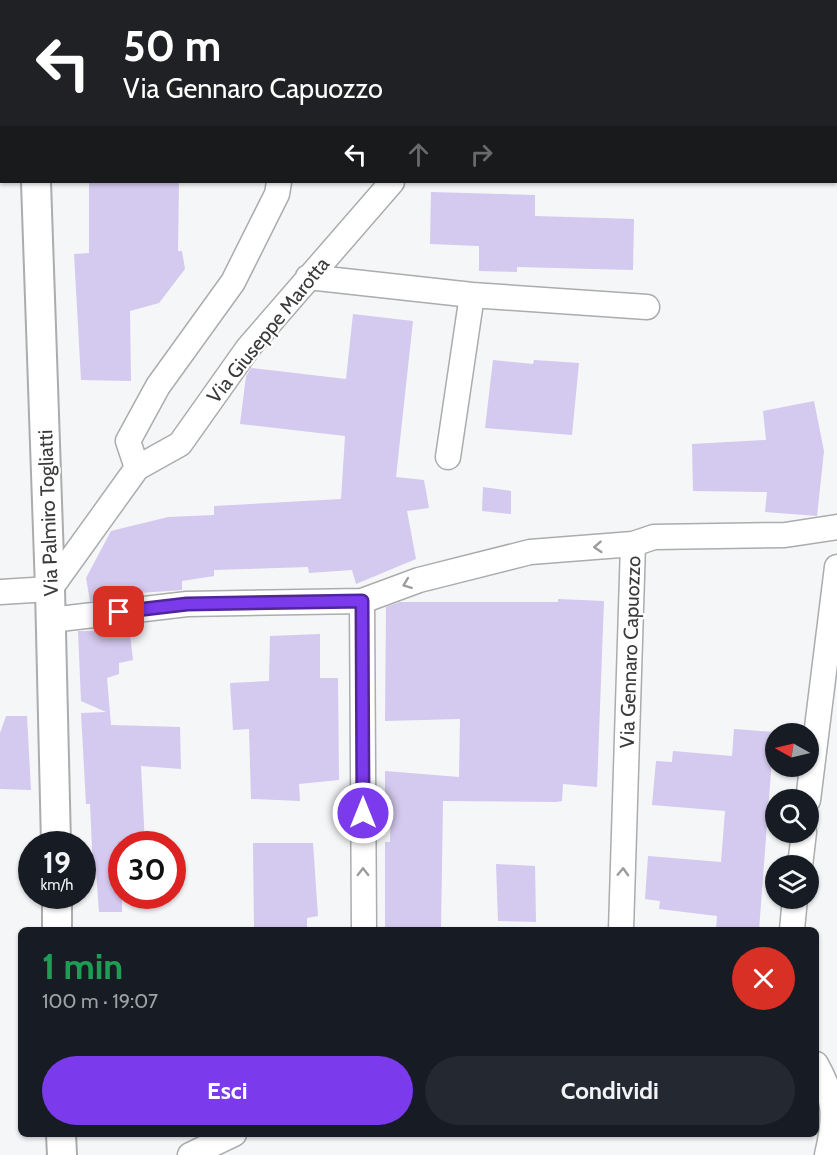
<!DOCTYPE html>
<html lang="it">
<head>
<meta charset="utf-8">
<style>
	:root { --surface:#171b24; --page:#242831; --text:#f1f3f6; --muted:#9ea1a6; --accent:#7c3aed }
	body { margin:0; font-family:Cabin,sans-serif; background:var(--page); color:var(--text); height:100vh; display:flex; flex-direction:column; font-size:22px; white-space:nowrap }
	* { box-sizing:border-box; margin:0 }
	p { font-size:20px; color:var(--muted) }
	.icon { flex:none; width:33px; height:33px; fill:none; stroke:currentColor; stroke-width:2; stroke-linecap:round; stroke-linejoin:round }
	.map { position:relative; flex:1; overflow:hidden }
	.side { position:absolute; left:18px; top:927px; width:801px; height:210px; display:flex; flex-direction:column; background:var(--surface); border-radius:9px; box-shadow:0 2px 4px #0004 }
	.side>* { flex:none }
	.top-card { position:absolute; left:0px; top:0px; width:837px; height:183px; box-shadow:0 2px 4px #0004; background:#202124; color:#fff; overflow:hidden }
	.needle { width:39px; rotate:278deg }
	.controls { position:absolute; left:765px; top:723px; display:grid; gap:12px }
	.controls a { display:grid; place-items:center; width:54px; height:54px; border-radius:50%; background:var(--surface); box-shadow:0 2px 4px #0004; font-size:30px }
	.speed { position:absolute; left:18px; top:831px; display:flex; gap:12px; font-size:30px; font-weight:700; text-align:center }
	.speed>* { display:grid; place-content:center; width:78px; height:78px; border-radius:50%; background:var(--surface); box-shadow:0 2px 4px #0004; line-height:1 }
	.speed small { font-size:15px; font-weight:400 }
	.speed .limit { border:9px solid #d22; background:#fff; color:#111 }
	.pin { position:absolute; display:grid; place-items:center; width:51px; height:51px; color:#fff; margin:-26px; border-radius:12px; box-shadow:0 3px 9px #0006 }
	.me { position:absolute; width:66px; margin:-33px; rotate:0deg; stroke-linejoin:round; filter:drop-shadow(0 0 4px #0008) }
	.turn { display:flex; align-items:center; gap:21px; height:126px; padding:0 24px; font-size:27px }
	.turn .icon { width:78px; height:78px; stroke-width:2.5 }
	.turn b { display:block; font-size:42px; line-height:51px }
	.lanes { display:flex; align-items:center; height:57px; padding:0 24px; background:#0003; justify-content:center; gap:30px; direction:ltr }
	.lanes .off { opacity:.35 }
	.round { display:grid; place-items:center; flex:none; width:63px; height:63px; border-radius:32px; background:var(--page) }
	.overview { display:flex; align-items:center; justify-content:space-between; height:102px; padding:0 24px }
	h1 { font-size:36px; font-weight:700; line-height:45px; color:#1e9e55 }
	.action { display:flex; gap:12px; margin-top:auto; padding:12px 24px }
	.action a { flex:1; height:69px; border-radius:36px; background:var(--accent); color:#fff; font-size:24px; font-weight:700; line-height:69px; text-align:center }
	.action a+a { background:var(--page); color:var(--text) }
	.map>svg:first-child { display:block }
</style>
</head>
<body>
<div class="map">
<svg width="837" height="1155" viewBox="0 0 837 1155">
	<rect width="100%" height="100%" fill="#f5f6f8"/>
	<!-- building -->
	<path fill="#d4c9ee" d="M89,182H179L178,251H182L185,269L159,303L130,311L131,381L81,380L74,254L89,253Z
		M431,192L535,195V216L634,219L633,270L517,267V272L479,271V246L430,244Z
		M353,314L413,321L396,477L424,480L429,508L407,511L416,559L356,584L352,570L309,573L308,567L214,570V576L182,581V590L125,594V597L90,601L86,578L111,531L168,517L214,515V506L341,499L345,436L240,424L246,376L251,368L346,379Z
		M493,360L533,364L534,360L579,363L572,435L485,428Z
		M814,401L824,451L817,516L765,512L767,492L693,491L692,444L766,440L763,411Z
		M483,487L511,491V514L482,511Z
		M558,599L604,601L597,787L563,784L562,801L556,802L443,801L441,930H385V842H390L391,806H385V771L459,777L460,719L385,721L386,607L400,602H558Z
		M129,625L133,660L119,663V674L107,678L111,725L180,727L181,769L141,766L145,844H122V912H99L96,871L93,869L90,804H86L81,713L106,712L81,701L78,631H94V629Z
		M320,634V678H338L339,780L299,784L300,801L251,799L249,729L233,730L230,683L269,681L270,636Z
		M6,716H27L31,790L0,789V733Z
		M734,729L774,732L759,930H716L717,916L659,909L660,901L645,899L648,856L721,862L725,811L652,805L656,761L672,762L673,751L732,756Z
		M253,843H313L318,916L307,918V930H254Z
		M496,864L535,866L536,922L498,921Z"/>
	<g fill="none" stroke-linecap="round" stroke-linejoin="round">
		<!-- minor casing -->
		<g stroke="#aaacad" stroke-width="27">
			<path id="minor" d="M760,1L763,2
				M493,2L494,0
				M836,38L837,39
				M308,277L472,295L647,307
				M448,457L472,295
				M137,468L128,441L158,386L233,282L277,194L279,182
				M633,544L654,537L785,535L837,527
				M0,592L50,589L137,468L180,444L248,348L392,182
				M362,601L364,930
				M51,620L187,604L362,601L419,580L530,552L633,544L621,930
				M808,800L837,567
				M800,866L804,832
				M792,930L795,898
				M816,1064C836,1100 836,1116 827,1155
				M190,1155L234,1134"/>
		</g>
		<!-- tertiary casing -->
		<g stroke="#aaacad" stroke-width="32">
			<path id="tertiary" d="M29,0V2
				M36,182L50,589L56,844
				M57,896V930
				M61,1134L62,1155"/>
		</g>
		<!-- minor -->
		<use href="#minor" stroke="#fff" stroke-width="24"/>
		<!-- tertiary -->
		<use href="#tertiary" stroke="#fff" stroke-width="28"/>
	</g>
	<!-- one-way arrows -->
	<defs><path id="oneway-chevron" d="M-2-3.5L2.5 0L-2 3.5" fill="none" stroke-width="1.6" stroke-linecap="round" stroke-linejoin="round" transform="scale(1.5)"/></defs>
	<g stroke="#9c9c9d">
		<use href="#oneway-chevron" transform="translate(598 547) rotate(176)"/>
		<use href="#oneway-chevron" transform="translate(407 584) rotate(159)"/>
		<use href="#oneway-chevron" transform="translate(363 872) rotate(-90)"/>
		<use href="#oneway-chevron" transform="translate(623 872) rotate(-88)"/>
	</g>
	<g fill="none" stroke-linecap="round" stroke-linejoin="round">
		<!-- route casing -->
		<g stroke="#51269a" stroke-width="15">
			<path id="route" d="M119,612L187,604L362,601L363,813"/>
		</g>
		<!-- route -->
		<use href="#route" stroke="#7c3aed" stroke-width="10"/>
	</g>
	<g text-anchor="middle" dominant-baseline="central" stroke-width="4.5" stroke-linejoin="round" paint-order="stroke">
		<!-- street labels -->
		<g font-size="20" fill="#3a3a3b" stroke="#fff">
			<text transform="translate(268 330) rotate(-51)">Via Giuseppe Marotta</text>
			<text transform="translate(48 513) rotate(-92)">Via Palmiro Togliatti</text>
			<text transform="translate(630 652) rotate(-88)">Via Gennaro Capuozzo</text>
		</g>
	</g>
</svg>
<div class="controls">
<a><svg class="needle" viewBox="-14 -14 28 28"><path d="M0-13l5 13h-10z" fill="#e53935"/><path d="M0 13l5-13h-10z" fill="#9ea1a6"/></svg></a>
<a><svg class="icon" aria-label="search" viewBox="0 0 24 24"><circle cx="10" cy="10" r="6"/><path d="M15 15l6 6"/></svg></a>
<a><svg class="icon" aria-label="layers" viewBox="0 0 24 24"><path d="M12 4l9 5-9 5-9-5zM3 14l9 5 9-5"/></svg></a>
</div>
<div class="speed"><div>19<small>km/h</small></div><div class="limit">30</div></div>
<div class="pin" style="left:119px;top:612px;background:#d93025"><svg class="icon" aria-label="arrive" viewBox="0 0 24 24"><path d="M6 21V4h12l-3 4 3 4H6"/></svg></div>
<svg class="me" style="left:363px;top:813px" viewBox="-20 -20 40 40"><circle r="17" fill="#7c3aed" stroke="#fff" stroke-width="3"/><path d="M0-11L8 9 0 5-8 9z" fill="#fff"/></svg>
<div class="top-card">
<div class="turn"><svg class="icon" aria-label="left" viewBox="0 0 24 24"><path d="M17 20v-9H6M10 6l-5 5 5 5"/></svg><div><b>50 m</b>Via Gennaro Capuozzo</div></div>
<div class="lanes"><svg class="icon" aria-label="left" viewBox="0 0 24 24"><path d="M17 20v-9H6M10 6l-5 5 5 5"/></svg><svg class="icon off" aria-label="ahead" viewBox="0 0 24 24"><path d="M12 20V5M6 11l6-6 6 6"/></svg><svg class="icon off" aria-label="right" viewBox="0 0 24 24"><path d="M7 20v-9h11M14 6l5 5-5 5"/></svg></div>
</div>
<section class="side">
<div class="overview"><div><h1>1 min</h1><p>100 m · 19:07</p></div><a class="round" style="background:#d93025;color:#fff"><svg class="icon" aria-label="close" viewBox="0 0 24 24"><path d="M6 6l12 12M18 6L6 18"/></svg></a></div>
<div class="action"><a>Esci</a><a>Condividi</a></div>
</section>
</div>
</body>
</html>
